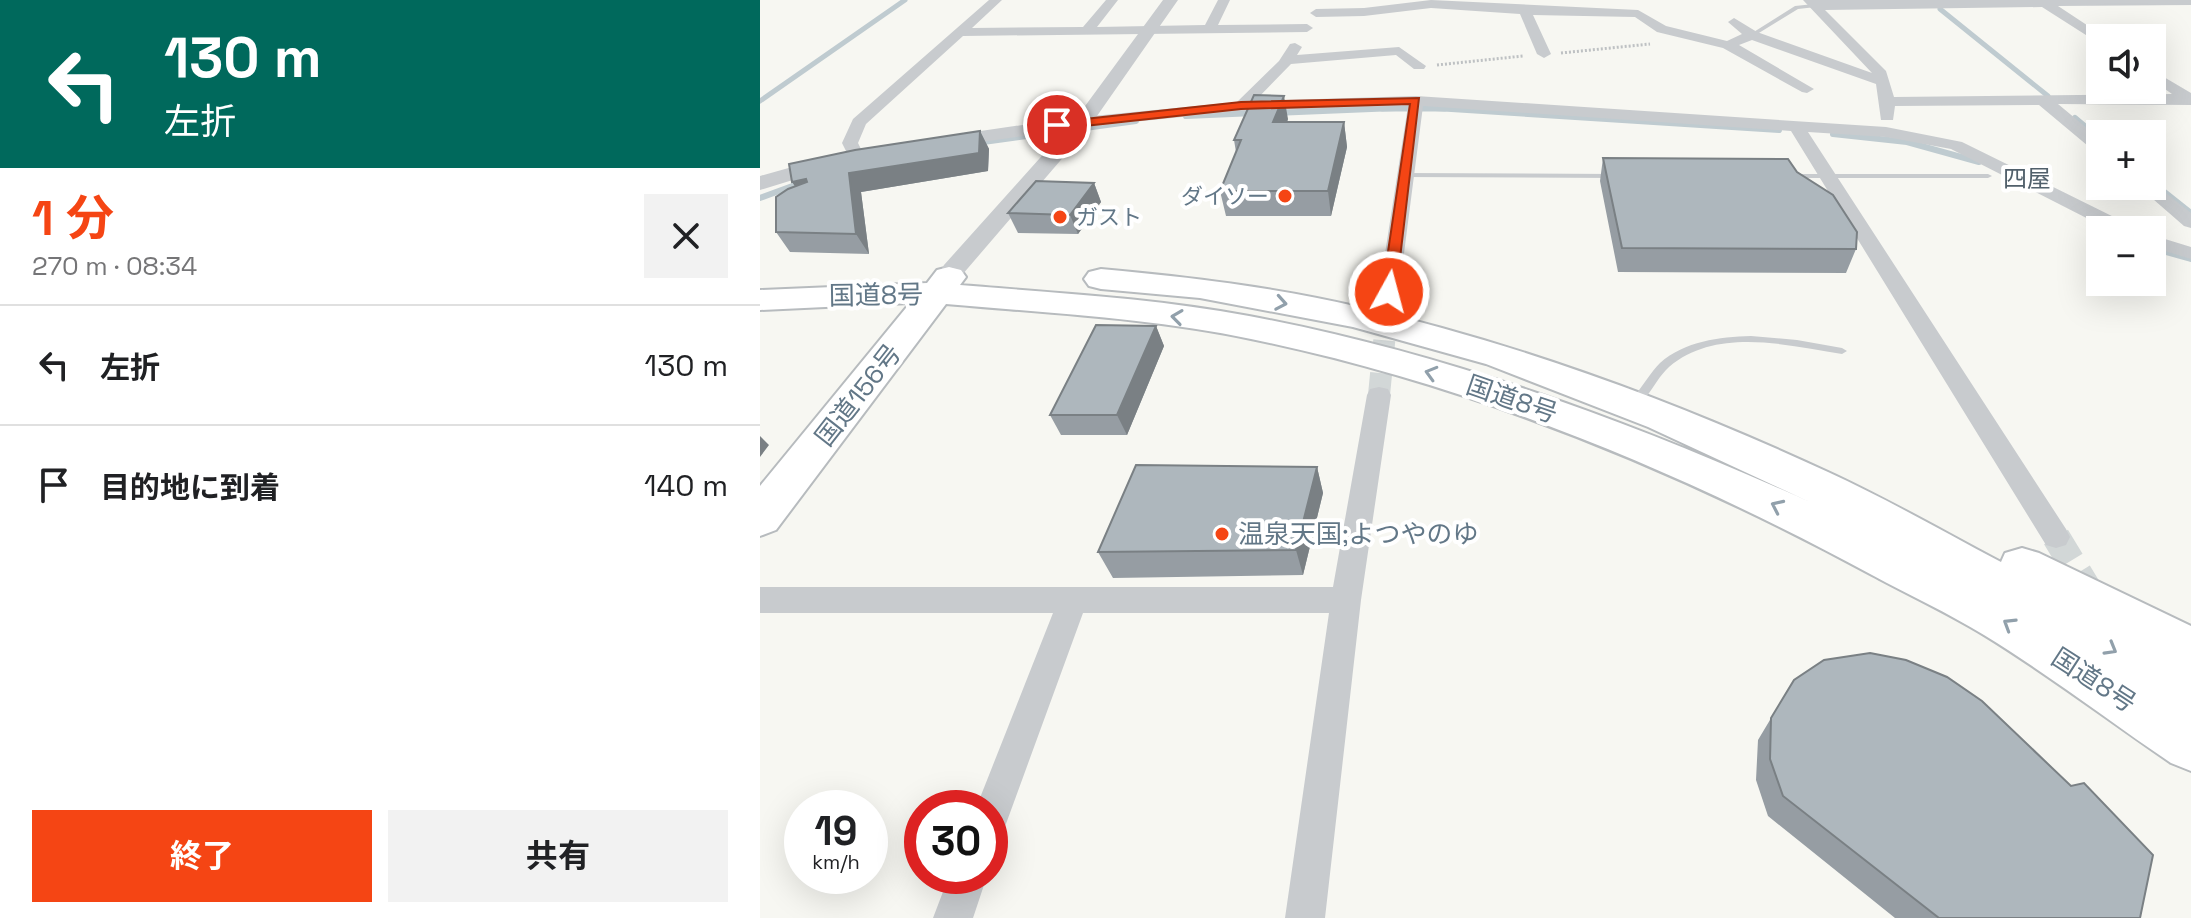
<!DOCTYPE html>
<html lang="ja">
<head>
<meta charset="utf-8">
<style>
	:root { --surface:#fff; --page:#f2f2f2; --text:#202124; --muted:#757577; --line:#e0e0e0; --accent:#f54514 }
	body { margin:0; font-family:"Space Grotesk","Noto Sans JP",sans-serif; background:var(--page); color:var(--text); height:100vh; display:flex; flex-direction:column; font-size:30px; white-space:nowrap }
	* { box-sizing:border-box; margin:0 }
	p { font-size:26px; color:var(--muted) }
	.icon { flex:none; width:44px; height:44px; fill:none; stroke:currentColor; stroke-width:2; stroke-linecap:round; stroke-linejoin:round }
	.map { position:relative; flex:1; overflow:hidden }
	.details { display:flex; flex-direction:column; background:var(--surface); width:760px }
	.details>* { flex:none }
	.hud { background:#00695c; color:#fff; overflow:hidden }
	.buttons { position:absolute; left:1326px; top:24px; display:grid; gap:16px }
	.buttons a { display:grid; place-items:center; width:80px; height:80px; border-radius:0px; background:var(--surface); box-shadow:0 8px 32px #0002; font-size:40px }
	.speed { position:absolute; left:24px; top:790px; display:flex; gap:16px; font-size:40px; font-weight:700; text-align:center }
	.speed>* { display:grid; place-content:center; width:104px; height:104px; border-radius:50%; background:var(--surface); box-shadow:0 8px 32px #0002; line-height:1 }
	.speed small { font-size:20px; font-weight:400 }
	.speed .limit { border:12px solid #d22; background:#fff; color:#111 }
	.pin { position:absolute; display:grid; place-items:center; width:68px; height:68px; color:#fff; margin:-34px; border:4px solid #fff; border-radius:50%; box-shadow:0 2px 8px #0007 }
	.me { position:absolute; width:88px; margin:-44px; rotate:7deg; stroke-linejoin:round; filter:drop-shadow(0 0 6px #0008) }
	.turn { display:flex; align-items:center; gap:28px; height:168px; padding:0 32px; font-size:36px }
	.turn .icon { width:104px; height:104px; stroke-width:2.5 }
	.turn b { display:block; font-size:56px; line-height:68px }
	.round { display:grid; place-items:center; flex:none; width:84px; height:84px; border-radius:0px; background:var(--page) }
	.overview { display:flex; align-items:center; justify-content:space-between; height:136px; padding:0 32px }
	h1 { font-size:48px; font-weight:700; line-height:60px; color:var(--accent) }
	.cta { display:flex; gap:16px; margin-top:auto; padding:16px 32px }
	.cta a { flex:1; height:92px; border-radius:0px; background:var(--accent); color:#fff; font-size:32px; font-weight:700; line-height:92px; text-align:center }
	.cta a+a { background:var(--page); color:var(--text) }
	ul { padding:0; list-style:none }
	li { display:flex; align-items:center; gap:24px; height:120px; padding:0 32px; border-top:2px solid var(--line) }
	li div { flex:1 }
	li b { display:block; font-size:30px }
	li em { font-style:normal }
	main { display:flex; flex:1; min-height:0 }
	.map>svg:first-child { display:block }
</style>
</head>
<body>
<main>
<section class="details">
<div class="hud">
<div class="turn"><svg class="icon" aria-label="left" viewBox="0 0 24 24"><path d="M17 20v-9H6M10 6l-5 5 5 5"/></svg><div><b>130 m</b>左折</div></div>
</div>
<div class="overview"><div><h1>1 分</h1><p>270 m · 08:34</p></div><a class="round"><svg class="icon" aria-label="close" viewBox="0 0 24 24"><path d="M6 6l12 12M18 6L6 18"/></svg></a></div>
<ul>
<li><svg class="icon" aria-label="left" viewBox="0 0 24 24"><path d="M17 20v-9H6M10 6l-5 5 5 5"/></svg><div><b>左折</b></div><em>130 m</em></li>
<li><svg class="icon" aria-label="arrive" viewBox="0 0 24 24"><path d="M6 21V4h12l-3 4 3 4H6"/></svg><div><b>目的地に到着</b></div><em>140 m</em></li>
</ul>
<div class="cta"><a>終了</a><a>共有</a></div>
</section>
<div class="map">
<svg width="1431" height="918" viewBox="0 0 1431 918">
	<rect width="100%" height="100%" fill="#f7f7f2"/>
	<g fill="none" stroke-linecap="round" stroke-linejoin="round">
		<!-- stream-far2 -->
		<path stroke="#bfcbd0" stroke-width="5" d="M1180,9L1288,96
			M0,101L145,0
			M622,109H685"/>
		<!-- stream-far1 -->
		<path stroke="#bfcbd0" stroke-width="6" d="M514,113L660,107L1019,130
			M426,116L495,113
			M1315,118L1340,139
			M1073,134L1147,142L1219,162
			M216,143L376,121
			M1392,182L1431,213
			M0,198L46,181"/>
		<!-- stream -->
		<path stroke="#bfcbd0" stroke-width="8" d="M1392,247L1431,258"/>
		<!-- minor-tunnel-far1 -->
		<path stroke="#d2d7d7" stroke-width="22" stroke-dasharray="22 11" stroke-linecap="butt" d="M619,395L629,292"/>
		<!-- minor-tunnel -->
		<path stroke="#d2d7d7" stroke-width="28" stroke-dasharray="28 14" stroke-linecap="butt" d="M1296,537L1335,601"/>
		<!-- trunk casing -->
		<g stroke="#b7bbbe" stroke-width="4">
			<path id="trunk" d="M189,267L201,270L206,277L200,285C296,293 394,298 489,316C686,353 870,421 1052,503L888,427L726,364L593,327L440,298L341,289L329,286L324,279L329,272L341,269C428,277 514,287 599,307C760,344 919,403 1068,472C1127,499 1184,532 1241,562L1245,553L1262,548L1279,553L1431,626V771L1411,763C1349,721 1288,674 1224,635C1188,613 1149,595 1112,575C916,469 710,384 491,339C391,318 287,313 186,304L16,530L0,536V486L150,303L0,310V290L167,283L177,270Z"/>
		</g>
		<!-- path -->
		<path stroke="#bec1c3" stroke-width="3" stroke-dasharray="2 2" stroke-linecap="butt" d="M801,53L890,44
			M677,65L763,56"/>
		<!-- service -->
		<path fill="#c8cbce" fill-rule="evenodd" d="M1054,4L1056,7L1038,9L994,36L989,35L1035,6Z
			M641,173L857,174L861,176L857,178L644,177H641Z
			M1024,174H1228L1232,176L1228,178H1027L1023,176Z
			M991,336L1037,340L1082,348L1087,351L1082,354C1027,345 956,327 909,367C900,375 894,387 886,397H878L876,394C884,384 891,372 900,363C925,341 959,337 991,336Z"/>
		<!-- minor -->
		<path fill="#c8cbce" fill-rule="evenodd" d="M229,0H242L212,28L323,27L346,0H358L337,27L445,25L458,0H470L458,25L547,24L553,28L547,32L203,36L106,124L98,143L105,157L97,162L91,161L82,143L93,119Z
			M671,0L878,10L906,26L967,41L982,34L968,22L974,18L997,32L1112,73L1043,0H1431V5L1298,6L1345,37L1340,38V44L1282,7L1065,10L1126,71L1134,97L1412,94L1392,80V70L1431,93V105L1298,104L1340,139V152L1334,151L1279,105L1135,106L1133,120H1121L1116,84L992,40L979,45L1054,89L1047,93L1042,92L963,48L897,32L875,17L773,15L791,54L784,58L777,54L760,14L671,8L604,16L556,17L550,13L556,9L604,8Z
			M535,43L542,47L537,55L639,47L666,66L664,69H654L636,55L531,64L495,101L656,96L1126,127L1202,142L1372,226L1375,230H1350L1191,149L1126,137L1048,132L1306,529L1310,537L1306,545L1296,548L1286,545L1031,131L663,106L639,292L629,298L619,292L648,106L481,111L323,127L315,122L323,117L477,102L519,61L530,44Z
			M1392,182L1431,213V228L1424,226L1378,186H1392Z
			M1392,235L1431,247V259L1392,247Z
			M619,387L628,389L631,395L601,600L565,918H525L569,613H323L243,832L230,837V808H216L293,613H0V587H573L607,395L610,389Z
			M189,876H227L213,918H173Z"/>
		<!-- tertiary -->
		<path fill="#c8cbce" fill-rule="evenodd" d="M403,0H418L330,126L202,275H184L181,270L184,265L305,130L180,148L170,142L173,138L317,117Z
			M71,156L81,162L78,166L0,190V176Z"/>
		<!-- trunk -->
		<use href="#trunk" fill="#fff" fill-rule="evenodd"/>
	</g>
	<!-- wall -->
	<path fill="#969da3" d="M528,119L527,122H584L587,147L571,216H466L460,191L476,152L474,140Z
		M220,131L229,149L228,171L101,192L109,254L30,252L16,232Z
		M843,158L1037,172L1096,249L1086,273L858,272L840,181Z
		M334,183L341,202L318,234L258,233L248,213Z
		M396,326L404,346L367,435H301L290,415Z
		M557,467L563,493L543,575L353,578L338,552Z
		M1034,680L1380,918H1135L1008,816L996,780L998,740Z"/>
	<!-- shaded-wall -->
	<path fill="#7a8084" d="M524,96L528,119L518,146L513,122Z
		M584,122L587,147L571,216L568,191Z
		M220,131L229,149L228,171L101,192L109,254L96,234L89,173Z
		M46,179L59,199L45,201L32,182Z
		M334,183L341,202L318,234L310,215Z
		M396,326L404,346L367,435L357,415Z
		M0,436L9,445L0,457Z
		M557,467L563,493L543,575L536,550Z"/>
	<!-- building -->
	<path fill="#aeb7bd" stroke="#7a8084" stroke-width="2" d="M494,95L524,96L513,122H584L568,191H460L481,140H474Z
		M220,131L219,153L89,173L96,234L16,232V197L28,189L47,182L46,179L32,182L29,164L95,150Z
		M843,158L1028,159L1037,172L1073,195L1097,232L1096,249L862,248Z
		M276,181L334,183L310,215L248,213Z
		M336,325L396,326L357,415H290Z
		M376,465L557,467L536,550L338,552Z
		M1110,653L1146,660L1187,677L1222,701L1311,786L1324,783L1393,855L1380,918H1179L1023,796L1010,759L1011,718L1034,680L1064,660Z"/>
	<!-- one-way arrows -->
	<defs><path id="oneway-chevron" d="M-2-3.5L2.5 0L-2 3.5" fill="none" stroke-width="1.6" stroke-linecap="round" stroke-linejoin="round" transform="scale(2)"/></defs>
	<g stroke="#91a0ab">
		<use href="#oneway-chevron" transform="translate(521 303) rotate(10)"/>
		<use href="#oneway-chevron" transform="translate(417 317) rotate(-172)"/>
		<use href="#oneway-chevron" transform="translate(671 373) rotate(-164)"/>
		<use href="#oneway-chevron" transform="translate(1017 506) rotate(-155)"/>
		<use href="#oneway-chevron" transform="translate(1249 624) rotate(-148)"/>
		<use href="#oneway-chevron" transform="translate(1351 649) rotate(30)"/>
	</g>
	<!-- route -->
	<path fill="#f54514" stroke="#9f2d0d" stroke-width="2" d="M659,98L636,292L629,297L622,292L650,104L481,109L297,129L292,125L297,122L481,102Z"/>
	<!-- markers -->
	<g fill="#f54514" stroke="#fff" stroke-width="3">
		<circle cx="525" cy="196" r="8"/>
		<circle cx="300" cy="217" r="8"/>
		<circle cx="462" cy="534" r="8"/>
	</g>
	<g text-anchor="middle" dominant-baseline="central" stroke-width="8" stroke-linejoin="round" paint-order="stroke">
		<!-- far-poi labels -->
		<g font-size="22" fill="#627787" stroke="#fff" text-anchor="end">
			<text x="509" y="196">ダイソー</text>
			<text x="316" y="217" text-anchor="start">ガスト</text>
		</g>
		<!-- far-neighbourhood labels -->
		<g font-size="24" fill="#51606b" stroke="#fff">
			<text x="1267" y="178">四屋</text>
		</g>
		<!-- street labels -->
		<g font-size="26" fill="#627787" stroke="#fff">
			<text transform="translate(116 295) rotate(-1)">国道8号</text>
			<text transform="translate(98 395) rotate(-52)">国道156号</text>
			<text transform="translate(752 399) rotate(19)">国道8号</text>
			<text transform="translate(1334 680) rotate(33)">国道8号</text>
		</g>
		<!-- poi labels -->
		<g font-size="26" fill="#627787" stroke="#fff" text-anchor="start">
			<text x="478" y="534">温泉天国;よつやのゆ</text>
		</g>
	</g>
</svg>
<div class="buttons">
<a><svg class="icon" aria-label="sound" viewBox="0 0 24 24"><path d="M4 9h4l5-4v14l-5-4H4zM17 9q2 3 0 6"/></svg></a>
<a>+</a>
<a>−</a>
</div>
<div class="speed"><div>19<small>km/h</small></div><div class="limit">30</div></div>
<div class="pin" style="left:297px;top:125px;background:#d93025"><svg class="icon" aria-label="arrive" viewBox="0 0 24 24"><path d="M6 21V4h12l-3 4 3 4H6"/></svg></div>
<svg class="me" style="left:629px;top:292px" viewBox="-20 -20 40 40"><circle r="17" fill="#f54514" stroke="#fff" stroke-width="3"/><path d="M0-11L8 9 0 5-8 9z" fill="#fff"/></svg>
</div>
</main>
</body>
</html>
